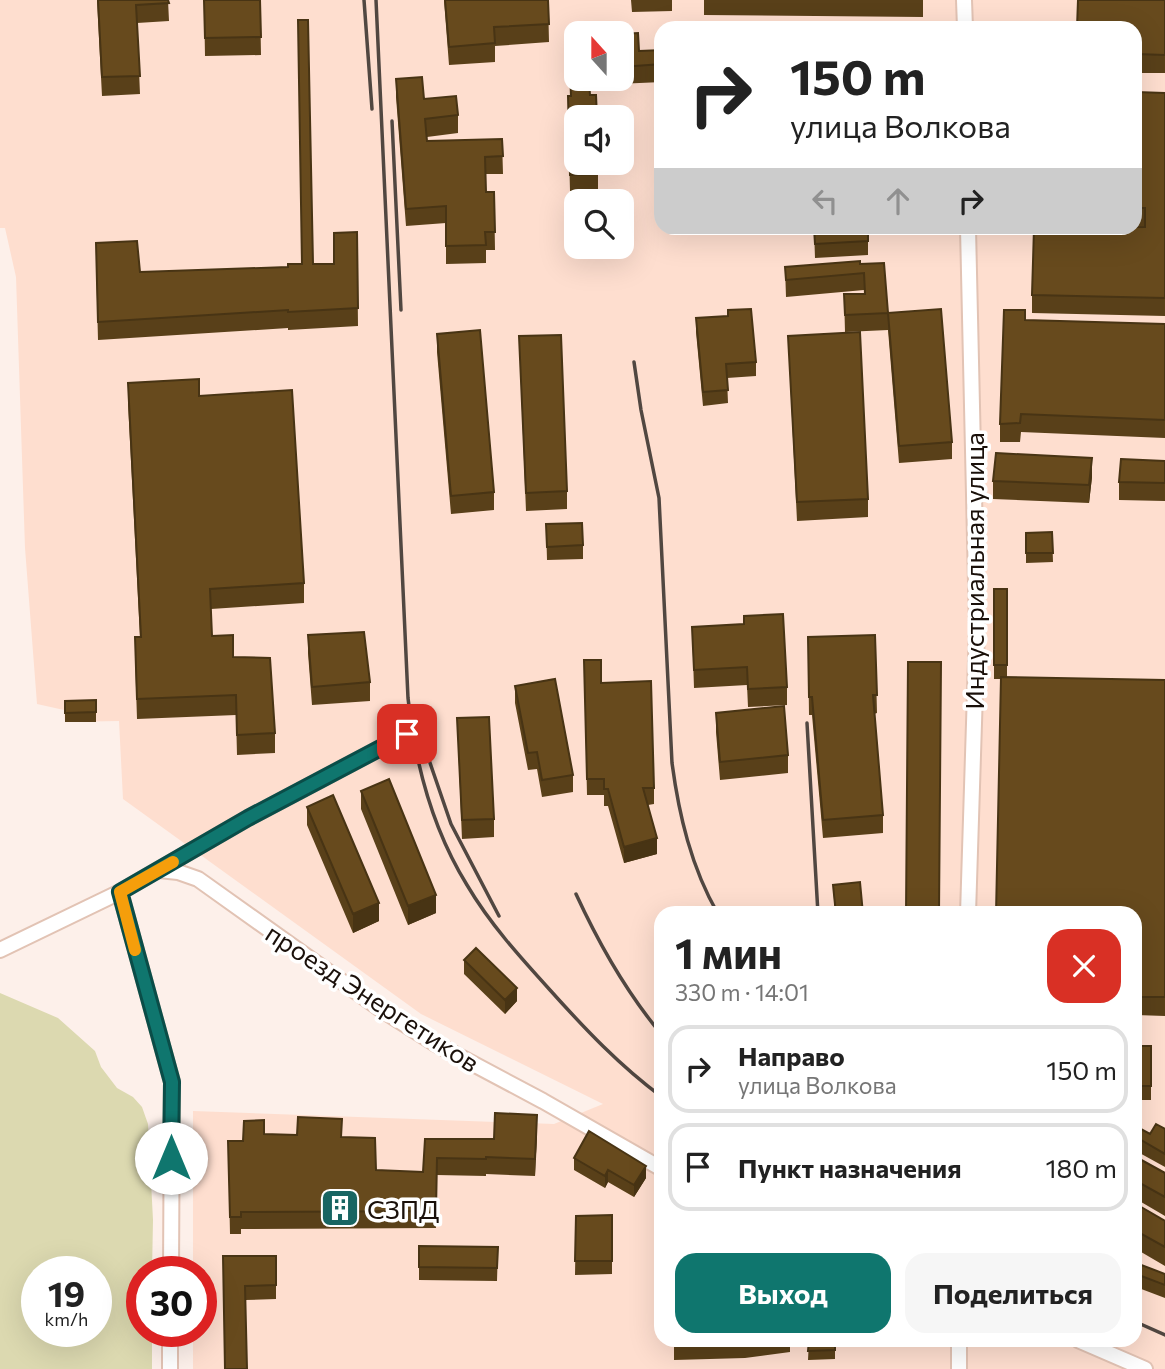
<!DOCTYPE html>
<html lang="ru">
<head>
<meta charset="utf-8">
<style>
	:root { --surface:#fff; --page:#f6f6f6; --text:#222; --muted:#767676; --line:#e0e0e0; --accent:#0f766e }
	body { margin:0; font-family:Commissioner,sans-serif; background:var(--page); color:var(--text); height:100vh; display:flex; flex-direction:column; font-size:26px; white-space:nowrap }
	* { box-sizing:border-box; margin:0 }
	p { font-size:23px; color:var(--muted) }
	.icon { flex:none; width:38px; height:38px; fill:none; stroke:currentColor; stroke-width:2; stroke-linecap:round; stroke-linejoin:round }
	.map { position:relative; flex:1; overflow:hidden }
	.sheet { position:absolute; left:654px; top:906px; width:488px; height:441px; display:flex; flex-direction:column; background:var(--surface); border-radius:21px; box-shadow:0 7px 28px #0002 }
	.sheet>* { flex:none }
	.top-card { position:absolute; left:654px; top:21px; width:488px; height:214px; border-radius:21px; box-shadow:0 7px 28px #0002; background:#fff; color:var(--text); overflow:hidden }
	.needle { width:46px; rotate:339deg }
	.controls { position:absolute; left:564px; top:21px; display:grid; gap:14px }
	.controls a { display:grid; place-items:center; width:70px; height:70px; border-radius:14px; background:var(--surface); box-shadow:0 7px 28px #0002; font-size:35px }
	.speed { position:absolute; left:21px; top:1256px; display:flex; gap:14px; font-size:35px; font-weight:700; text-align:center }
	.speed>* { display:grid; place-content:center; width:91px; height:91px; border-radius:50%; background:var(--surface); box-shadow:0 7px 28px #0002; line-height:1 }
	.speed small { font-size:18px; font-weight:400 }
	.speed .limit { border:10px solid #d22; background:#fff; color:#111 }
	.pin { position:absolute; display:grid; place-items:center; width:60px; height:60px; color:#fff; margin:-30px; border-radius:14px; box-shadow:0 4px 10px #0006 }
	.me { position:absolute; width:77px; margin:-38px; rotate:0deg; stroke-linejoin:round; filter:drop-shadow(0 0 5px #0008) }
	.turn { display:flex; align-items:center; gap:24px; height:147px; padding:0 21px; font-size:32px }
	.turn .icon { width:91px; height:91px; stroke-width:2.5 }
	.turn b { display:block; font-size:49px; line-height:60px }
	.lanes { display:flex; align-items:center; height:66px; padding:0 21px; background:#0003; justify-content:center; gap:35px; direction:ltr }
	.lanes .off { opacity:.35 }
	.round { display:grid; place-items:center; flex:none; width:74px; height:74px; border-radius:21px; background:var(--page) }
	.summary { display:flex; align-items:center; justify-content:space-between; height:119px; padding:0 21px }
	h1 { font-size:42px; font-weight:700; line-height:52px }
	.button { display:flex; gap:14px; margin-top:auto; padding:14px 21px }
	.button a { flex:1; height:80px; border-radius:21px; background:var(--accent); color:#fff; font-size:28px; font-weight:700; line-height:80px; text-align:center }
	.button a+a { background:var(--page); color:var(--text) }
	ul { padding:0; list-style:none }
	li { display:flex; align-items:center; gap:21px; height:88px; margin:0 14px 10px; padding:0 7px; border:4px solid var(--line); border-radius:21px }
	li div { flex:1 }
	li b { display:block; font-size:26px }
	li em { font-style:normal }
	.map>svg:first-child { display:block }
</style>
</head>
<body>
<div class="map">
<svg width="1165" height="1369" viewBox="0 0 1165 1369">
	<rect width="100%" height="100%" fill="#fdf0ea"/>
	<!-- built -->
	<path fill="#fedecf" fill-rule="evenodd" d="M0,0H1165V1369H193V1332H201V1272H193V1111L554,1124L603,1104L421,1014L123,799L119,721L65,722L64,710L37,704L25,548L16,277L5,228H0ZM662,28H1136V228H662ZM576,33H621V79H576ZM576,117H621V163H576ZM576,201H621V247H576ZM662,914H1136V1340H662Z"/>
	<!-- green -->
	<path fill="#dcd9b0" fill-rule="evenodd" d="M0,993L58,1018L95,1051L101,1067L117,1088L133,1097L142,1107L148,1124L153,1220L152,1272H142V1332H152V1369H0ZM37,1272H96V1332H37Z"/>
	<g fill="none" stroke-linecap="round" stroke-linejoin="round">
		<!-- minor casing -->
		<g stroke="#e2c3b4" stroke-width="18">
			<path id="minor" d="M964,0L965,28
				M159,870L178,872L198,879L379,1008L434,1043L543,1101L662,1169
				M120,892L172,1082L171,1272
				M968,914L977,628L968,228
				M0,950L120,892L248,818L407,734
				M1078,1340L1145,1369
				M170,1369V1332
				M959,1369V1340"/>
		</g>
		<!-- minor -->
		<use href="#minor" stroke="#fff" stroke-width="14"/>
		<!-- rail -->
		<path stroke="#514741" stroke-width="3.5" d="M364,0L372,109
			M376,0L408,698C415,762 433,830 467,885C490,924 520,957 550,990C585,1029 620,1066 662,1097
			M392,121L401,310
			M634,362L641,410L659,498L672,763C679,815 691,867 718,914
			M807,723L818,914
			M428,757L451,824L499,916
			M576,894C599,944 626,992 662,1035
			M1136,1322L1165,1335"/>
	</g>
	<!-- wall -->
	<path fill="#594019" d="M97,0H168L169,21L137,23L140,94L102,96Z
		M204,0H260L261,55L205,56Z
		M444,0H548L549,42L495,46V62L449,65Z
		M631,0H672V11L632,12Z
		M704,0H923V17L704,15Z
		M1165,0V73H1136V28Z
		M621,34L639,51L662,50V82L617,84V79H621Z
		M396,79L424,99L458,115V133L427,137V141L502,139L503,174H485L486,192H494L495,250H486V263L446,264V223L406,226L396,97Z
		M1136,92L1165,93V316L1032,313V295L1136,226Z
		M568,112L598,163V191H570Z
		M814,228L868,241V255L815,258Z
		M357,232L358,326L288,330V328L98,340L96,261L140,272L288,267L313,264H334Z
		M860,264L888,313L952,442V459L899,463L888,330L845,332L844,294H864V290L786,297L785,267Z
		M696,318L756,362V376L727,378L728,403L703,406L696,332Z
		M1025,320L1165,324V438L1021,432L1020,442H1000V424Z
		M437,334L494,492V510L451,514L437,352Z
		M519,336L567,491V509L526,511Z
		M788,336L868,499V517L797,521Z
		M128,383L199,396L304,583V603L211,609L212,636L233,657L275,733V753L237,755L236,715L137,719L135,656L140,637L128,403Z
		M1165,461V501L1119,500V482Z
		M1092,477L1089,503L993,499V481Z
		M546,524L583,545V559L547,560Z
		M1052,532L1053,562L1026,563V533Z
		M994,589H1007V677L1165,680V1016L1136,1015V914L1001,679H994Z
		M692,627L787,687V705L748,707L747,685L694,688Z
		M308,635L370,682V701L312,705L308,653Z
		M875,635L877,713L874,714L883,815V833L823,838L812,715H809L808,637Z
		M584,660L601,683L654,788V804L648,805L657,854L624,863L608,806H604V795H587Z
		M515,686L573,775V792L542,797L537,769L528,770L515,703Z
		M96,700V722H65V701Z
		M716,713L788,755V773L720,780L716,732Z
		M457,718L494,819V837L462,839Z
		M361,791L436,913L408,925L361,809Z
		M307,807L379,921L353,933L307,825Z
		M833,885L863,914H835Z
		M464,960L517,1001L505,1014L464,974Z
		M1136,1046H1151V1100H1136Z
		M1165,1129V1167L1136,1151V1135L1150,1134Z
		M537,1132L535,1176L486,1174V1176L437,1175L436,1228L241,1229V1234H230L228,1141H243L264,1134L342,1137L376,1170L423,1172L425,1139H494Z
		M1136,1157L1165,1173V1216L1136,1199Z
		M574,1158L646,1178L634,1197L608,1182L605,1188L574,1170Z
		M1136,1204L1165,1221V1266L1136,1249Z
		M612,1215V1274L575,1275L576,1216Z
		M419,1246L498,1247L497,1281L419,1280Z
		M223,1256H276V1299L245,1300Z
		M1136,1263L1165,1274V1298L1136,1287Z
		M674,1340H790V1352L745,1358L674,1360Z
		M809,1340H835V1359L808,1360Z"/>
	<!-- shaded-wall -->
	<path fill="#483414" d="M1092,458V477L1089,503V485Z
		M657,838V854L624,863V847Z
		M436,895V913L408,925V906Z
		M379,903V921L353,933V914Z
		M517,988V1001L505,1014V1000Z
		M537,1115V1132L535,1176V1159Z
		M646,1166V1178L634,1197V1185Z
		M608,1170V1182L605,1188V1176Z"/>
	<!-- building -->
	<path fill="#674a1d" stroke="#483414" stroke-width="2" d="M98,0H168L169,3L136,5L140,76L102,77Z
		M204,0H260L261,37L205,38Z
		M445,0H548L549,24L494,27L495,43L449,47Z
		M1078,0H1165V55L1136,54V28H1077Z
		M298,20H308L313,264H334V233L357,232L358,308L288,312V310L98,322L96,243L137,241L140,272L288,267V264H302Z
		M638,33L639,51L662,50V64L621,67V34Z
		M569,47H576V79H589L590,95H596L597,117H576V163H598V174L570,175L568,96H571Z
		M422,77L424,99L456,96L458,115L425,119L427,141L502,139L503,156L485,157L486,192H494L495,232H485L486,245L446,246V206L406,209L396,79Z
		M1136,92L1165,93V298L1032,295L1034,228L1145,227V208H1136Z
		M814,228H868V241L815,244Z
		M860,261V264L884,263L888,313L941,309L952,442L899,446L888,313L845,315L844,294H865L864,273L786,280L785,267Z
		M751,309L756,362L726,364L728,390L703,392L696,318L728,316V310Z
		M1004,310H1025V320L1165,324V420L1021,414L1020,423L1000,424Z
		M480,330L494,492L451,496L437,334Z
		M860,332L868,499L797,502L788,336Z
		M561,335L567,491L526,493L519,336Z
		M199,379V396L292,390L304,583L210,589L212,636L233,635V657L270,658L275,733L237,735L236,695L137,699L135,637H141L128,383Z
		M996,453L1092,458L1089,485L993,481Z
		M1121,459L1165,461V483L1119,482Z
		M582,523L583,545L547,547L546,524Z
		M1052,532L1053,553H1026V533Z
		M994,589H1007V665H994Z
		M783,614L787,687L748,689L747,667L694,670L692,627L744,624V616Z
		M364,632L370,682L312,687L308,635Z
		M875,635L877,695H873L883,815L823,820L812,697H809L808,637Z
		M584,660H601V683L651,681L654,788H643L657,838L624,847L608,789H604V779H587Z
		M908,662H941L939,914H906Z
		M1001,677L1165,680V997H1136V914H996Z
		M555,679L573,775L542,780L537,752L528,753L515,686Z
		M96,700V712L65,713V701Z
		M784,706L788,755L720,762L716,713Z
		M489,717L494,819L462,820L457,718Z
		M389,779L436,895L408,906L361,791Z
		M333,795L379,903L353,914L307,807Z
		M860,882L863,914H836L833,885Z
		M476,948L517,988L505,1000L464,960Z
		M1136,1046H1151V1086H1136Z
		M495,1113L537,1115L535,1159L486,1157V1159L437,1158L436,1211L241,1212V1217H230L228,1141H243L244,1121L264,1120V1134L297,1135L298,1117L342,1119L341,1137L375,1138L376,1170L423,1172L425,1139H494Z
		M1156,1124L1165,1129V1154L1136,1137V1135L1139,1128L1150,1134Z
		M589,1131L646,1166L634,1185L608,1170L605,1176L574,1158Z
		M1136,1157L1165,1173V1197L1136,1181Z
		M1136,1204L1165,1221V1247L1136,1231Z
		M612,1215V1261H575L576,1216Z
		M419,1246L498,1247L497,1268L419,1267Z
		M223,1256H276V1285L245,1286L247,1369H225Z
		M1136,1263L1165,1274V1285L1136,1274Z
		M674,1340H732L674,1342Z
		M809,1340H835V1350L808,1351Z"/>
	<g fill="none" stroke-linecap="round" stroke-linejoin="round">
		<!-- route casing -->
		<g stroke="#0a4d48" stroke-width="18">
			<path id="route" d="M171,1158L172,1082L120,892L248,818L407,734"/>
		</g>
		<!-- route -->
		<use href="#route" stroke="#0f766e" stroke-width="12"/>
		<!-- slow -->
		<path stroke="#f59e0b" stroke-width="12" d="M135,950L120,892L173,862"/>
	</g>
	<!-- icons -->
	<defs>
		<g id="building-square" transform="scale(2.0125)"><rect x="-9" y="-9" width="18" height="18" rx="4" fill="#186562" stroke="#fff"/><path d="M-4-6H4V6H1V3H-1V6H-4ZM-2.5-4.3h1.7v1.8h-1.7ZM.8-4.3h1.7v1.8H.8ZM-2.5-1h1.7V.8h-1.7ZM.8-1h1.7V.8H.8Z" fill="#fff"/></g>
	</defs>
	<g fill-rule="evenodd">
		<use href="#building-square" x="340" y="1208"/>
	</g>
	<g text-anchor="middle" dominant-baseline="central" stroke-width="7" stroke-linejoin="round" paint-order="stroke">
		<!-- street labels -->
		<g font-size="26" fill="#1a100a" stroke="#fff">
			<text transform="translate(973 571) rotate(-90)">Индустриальная улица</text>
			<text transform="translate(373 997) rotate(33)">проезд Энергетиков</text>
		</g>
		<!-- poi labels -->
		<g font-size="26" fill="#1a100a" stroke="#fff" text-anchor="start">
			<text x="367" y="1208">СЗПД</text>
		</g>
	</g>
</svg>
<div class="controls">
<a><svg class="needle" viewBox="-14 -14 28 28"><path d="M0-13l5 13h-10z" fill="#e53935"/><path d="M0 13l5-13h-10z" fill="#767676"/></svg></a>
<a><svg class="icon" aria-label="sound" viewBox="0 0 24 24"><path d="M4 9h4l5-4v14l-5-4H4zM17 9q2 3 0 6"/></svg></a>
<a><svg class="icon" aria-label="search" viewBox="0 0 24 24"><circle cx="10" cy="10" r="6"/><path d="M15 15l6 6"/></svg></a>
</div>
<div class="speed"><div>19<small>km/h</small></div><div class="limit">30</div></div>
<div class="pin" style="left:407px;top:734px;background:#d93025"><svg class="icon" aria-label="arrive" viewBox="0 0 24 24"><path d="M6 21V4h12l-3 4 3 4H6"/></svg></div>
<svg class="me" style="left:171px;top:1158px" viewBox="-20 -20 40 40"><circle r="19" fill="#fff"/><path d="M0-13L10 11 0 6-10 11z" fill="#0f766e"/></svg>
<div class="top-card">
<div class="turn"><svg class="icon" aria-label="right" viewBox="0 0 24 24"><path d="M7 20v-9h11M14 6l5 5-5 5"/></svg><div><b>150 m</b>улица Волкова</div></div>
<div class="lanes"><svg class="icon off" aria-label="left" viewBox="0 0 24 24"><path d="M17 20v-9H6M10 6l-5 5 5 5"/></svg><svg class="icon off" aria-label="ahead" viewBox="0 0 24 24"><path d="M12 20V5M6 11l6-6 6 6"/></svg><svg class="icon" aria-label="right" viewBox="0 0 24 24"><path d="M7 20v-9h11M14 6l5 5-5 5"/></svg></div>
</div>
<section class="sheet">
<div class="summary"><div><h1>1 мин</h1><p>330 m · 14:01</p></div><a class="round" style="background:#d93025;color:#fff"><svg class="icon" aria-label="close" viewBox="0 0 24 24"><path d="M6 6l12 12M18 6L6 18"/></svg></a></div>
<ul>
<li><svg class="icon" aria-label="right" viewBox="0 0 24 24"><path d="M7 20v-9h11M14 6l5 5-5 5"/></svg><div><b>Направо</b><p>улица Волкова</p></div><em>150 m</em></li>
<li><svg class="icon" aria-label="arrive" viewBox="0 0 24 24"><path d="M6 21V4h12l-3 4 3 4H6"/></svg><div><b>Пункт назначения</b></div><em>180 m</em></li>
</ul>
<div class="button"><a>Выход</a><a>Поделиться</a></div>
</section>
</div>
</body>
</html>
